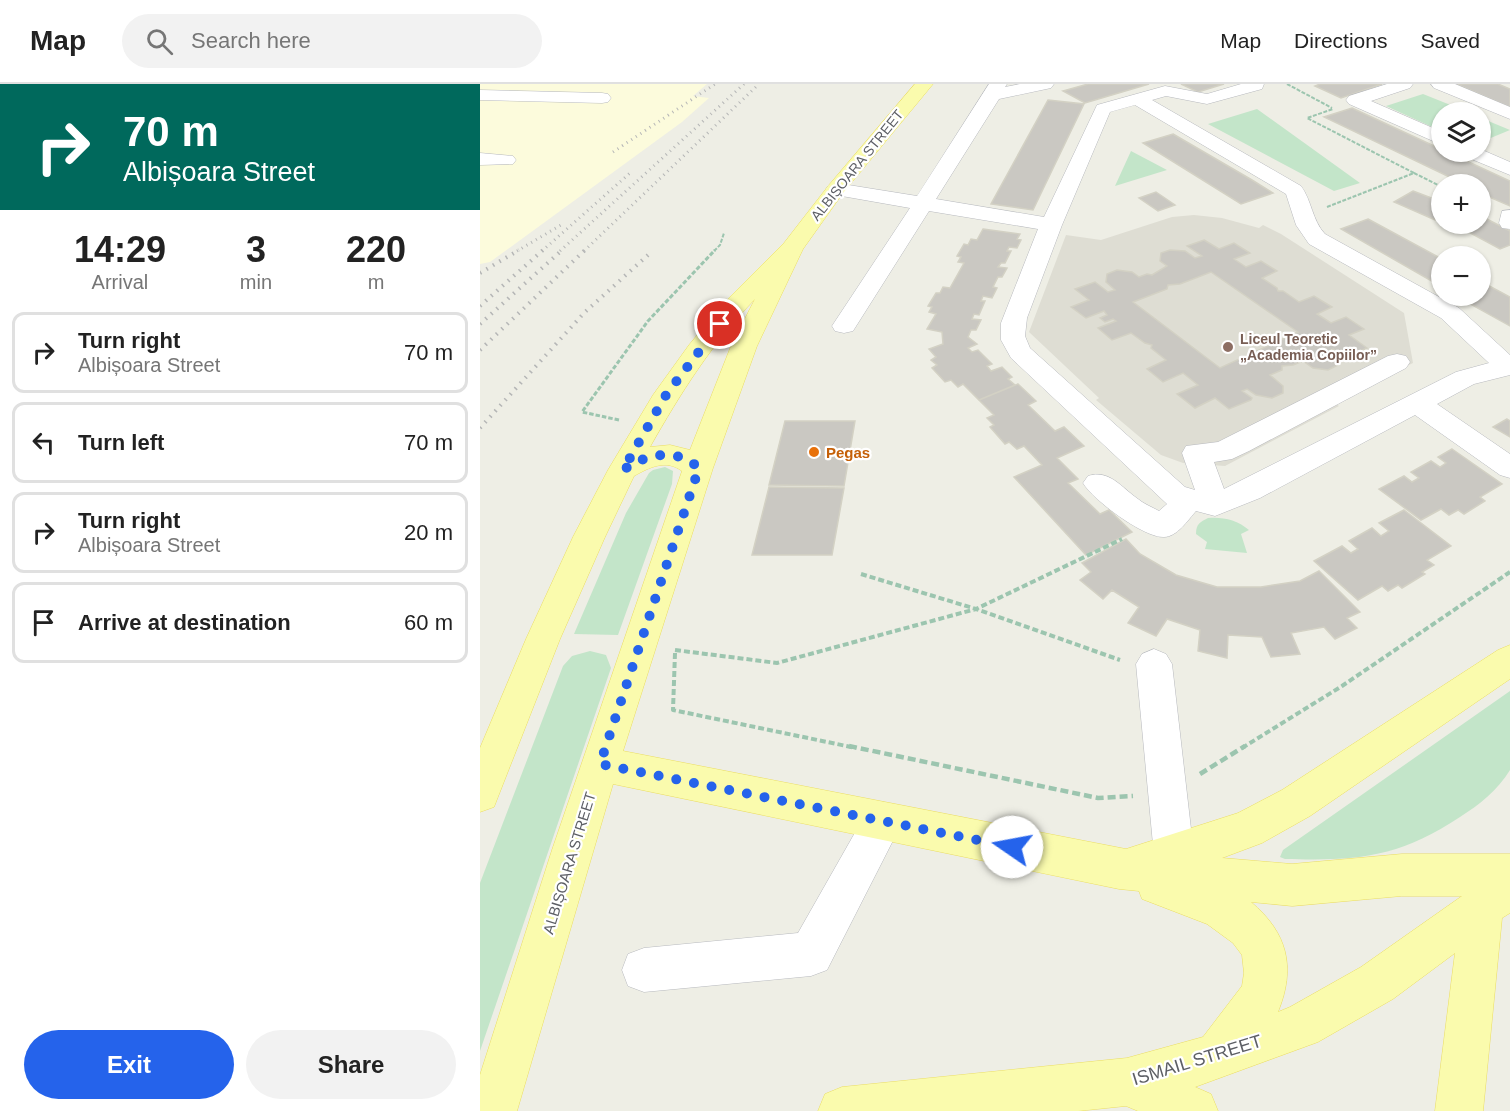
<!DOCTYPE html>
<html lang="en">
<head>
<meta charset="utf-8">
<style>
	:root { --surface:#fff; --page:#f2f2f2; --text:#222; --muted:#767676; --line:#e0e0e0; --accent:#2563eb }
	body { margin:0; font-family:Arial,sans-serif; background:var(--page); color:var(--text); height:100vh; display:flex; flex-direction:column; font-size:22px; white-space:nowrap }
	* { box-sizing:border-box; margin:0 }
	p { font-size:20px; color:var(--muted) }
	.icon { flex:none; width:33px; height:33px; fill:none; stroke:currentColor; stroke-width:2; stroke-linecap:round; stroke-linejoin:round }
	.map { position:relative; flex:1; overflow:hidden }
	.drawer { display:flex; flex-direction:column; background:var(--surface); width:480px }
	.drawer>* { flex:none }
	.guide { background:#00695c; color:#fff; overflow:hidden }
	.fabs { position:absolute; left:951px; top:18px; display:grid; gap:12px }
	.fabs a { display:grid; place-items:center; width:60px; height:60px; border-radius:50%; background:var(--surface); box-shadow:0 2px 4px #0004; font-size:30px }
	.pin { position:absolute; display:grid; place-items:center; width:51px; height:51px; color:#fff; margin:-26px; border:3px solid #fff; border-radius:50%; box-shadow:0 2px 6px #0007 }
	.me { position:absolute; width:66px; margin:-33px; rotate:282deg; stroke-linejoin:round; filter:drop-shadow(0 0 4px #0008) }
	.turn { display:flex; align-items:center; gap:21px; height:126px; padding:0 24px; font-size:27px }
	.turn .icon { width:78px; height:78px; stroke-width:2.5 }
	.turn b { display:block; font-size:42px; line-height:51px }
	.eta { display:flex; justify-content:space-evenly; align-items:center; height:102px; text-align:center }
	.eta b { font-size:36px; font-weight:700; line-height:42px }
	.action { display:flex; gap:12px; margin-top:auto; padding:12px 24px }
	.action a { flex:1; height:69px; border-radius:36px; background:var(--accent); color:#fff; font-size:24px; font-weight:700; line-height:69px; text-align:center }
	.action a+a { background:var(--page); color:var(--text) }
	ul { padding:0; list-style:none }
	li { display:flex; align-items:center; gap:18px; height:81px; margin:0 12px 9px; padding:0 12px; border:3px solid var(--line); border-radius:12px }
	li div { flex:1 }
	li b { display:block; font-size:22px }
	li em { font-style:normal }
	header { display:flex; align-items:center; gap:36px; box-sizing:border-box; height:84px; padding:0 30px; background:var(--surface); border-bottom:2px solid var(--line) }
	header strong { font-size:28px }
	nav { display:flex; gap:33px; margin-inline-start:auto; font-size:21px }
	.search { width:420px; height:54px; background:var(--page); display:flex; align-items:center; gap:15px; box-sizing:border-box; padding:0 21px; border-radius:33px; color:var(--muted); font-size:22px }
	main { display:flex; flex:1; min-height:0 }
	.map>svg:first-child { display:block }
</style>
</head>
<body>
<header>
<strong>Map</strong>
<div class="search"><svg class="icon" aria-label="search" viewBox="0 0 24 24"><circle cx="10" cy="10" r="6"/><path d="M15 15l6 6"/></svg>Search here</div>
<nav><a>Map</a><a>Directions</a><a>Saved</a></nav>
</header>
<main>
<section class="drawer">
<div class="guide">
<div class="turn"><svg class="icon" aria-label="right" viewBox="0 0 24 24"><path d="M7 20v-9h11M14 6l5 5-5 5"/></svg><div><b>70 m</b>Albișoara Street</div></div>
</div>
<div class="eta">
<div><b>14:29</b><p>Arrival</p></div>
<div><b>3</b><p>min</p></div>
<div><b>220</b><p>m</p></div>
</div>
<ul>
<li><svg class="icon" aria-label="right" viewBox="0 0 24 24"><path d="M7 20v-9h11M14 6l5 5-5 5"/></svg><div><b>Turn right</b><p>Albișoara Street</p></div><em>70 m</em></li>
<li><svg class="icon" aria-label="left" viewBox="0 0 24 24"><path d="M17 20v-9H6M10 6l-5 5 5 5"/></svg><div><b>Turn left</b></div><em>70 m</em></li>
<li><svg class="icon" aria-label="right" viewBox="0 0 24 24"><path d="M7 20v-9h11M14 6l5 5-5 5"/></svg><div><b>Turn right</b><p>Albișoara Street</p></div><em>20 m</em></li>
<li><svg class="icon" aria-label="arrive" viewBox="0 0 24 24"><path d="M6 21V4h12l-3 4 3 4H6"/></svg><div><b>Arrive at destination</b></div><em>60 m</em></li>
</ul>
<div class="action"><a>Exit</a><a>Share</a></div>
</section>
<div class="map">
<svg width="1030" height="1027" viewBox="0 0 1030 1027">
	<rect width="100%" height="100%" fill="#eeeee5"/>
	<!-- commercial -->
	<path fill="#fcfbdc" d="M0,0H227L213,12L229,14L202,38L10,178L0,180Z"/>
	<!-- education -->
	<path fill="#deddd3" d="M714,131L742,134L779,144L783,141L801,150L924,229L933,279L854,318L859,322L745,382L703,379L681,371L616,316L619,314L549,248L586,151L621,156L692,133Z"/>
	<!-- green -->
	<path fill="#c3e5c9" d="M943,10L988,28H962L961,47L906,22Z
		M777,25L880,99L854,107L728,40Z
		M1001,34L1030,46L1001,58Z
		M651,67L687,86L635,102Z
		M185,383L193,387L192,400L138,551L94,550L146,429L169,389L173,386Z
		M728,434C744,433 757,436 769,446L761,450L767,469L725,465L727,458L716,450C716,440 720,438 728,434Z
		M110,567L126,571L131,584L0,967V799L83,582L92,572Z
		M1030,607V686C1018,706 999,721 980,733C918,774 877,777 805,775L800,773L803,766Z"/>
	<!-- building -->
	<path fill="#cac8c2" stroke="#d3d1c4" stroke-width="1.5" fill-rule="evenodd" d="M608,0H669L605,19L583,7Z
		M701,0H744L718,8Z
		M840,0H902L861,14L835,2Z
		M976,0H1018L1030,5V23Z
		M568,16L604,20L553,126L511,120Z
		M872,24L1030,97V122L1000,109V100H984L844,33Z
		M693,50L772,96L793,109L761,120L663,59Z
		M933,107L962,118V132L955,136L914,118Z
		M676,108L695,121L678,127L659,114Z
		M1003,133L1030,147V161L1020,165L979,143L988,140H1000V134Z
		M888,135L962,175V203L861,145Z
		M503,145L540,150L537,155L541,156L537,164L529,163L527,167H531L525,179H521L518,183L527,184L522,193H518L513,203L517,204L512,214L503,212L501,217H505L499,231L494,230L492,235L501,236L496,246H491L488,253L497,260L488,264L492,268L498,266L512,280L507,282L511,287L522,283L532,293L528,295L535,301L499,316L483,300L478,303L471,296L465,298L452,284L457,281L451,276L456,273L449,265L463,260L462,248L447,245L456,230L449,228L452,223L448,222L456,209H460L463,203L470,204L484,179L478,178L481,173L477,172L484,160L488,161L491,155L497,156Z
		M724,156L739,165L754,159L770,169L754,175L766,183L781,177L797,187L782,194L797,204L798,207H803L819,218L834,212L852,223L837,230L851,239L866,233L884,245L869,251L887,264L870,272L863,271L853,265L849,267L858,272V281L848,286L833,284L823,277L813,281L802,282V286L790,291L803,302V309L792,314L776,311L767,305L762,307L772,314L771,316L749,325L735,314L715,324L697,310L718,301L703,289L683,298L667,285L686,276L671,264L672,261L665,259L651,249L632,256L618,244L636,237L633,235L625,238L620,234L627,231L624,227L606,234L591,223L609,216L595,205L615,198L628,208L635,206L626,198L627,190L637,186L652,188L659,193L667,190L672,191L687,182L680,177L681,169L690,166L705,167L715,174L722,172L707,162ZM731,188L818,248L740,284L653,218L687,205L688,201L700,200Z
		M1000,197L1030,213V242L976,212H1000Z
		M538,300L556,317L548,321L575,347L584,343L604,362L577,374L598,395L588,399L620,430L629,426L652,448L606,471L534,393L562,381L544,362L537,365L529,358L525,360L510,343L514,341L507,334L514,331L499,316Z
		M1027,335L1030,337V353L1013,343Z
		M305,337H375L364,402L289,401Z
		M972,365L1022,400L1000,413L1005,417L984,430L978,426L969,431L961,425L941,436L899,405L924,392L932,398L939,394L931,388L951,377L960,383L966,379L958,373Z
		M289,403L364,404L352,471H272Z
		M924,426L971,462L947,476L954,481L942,488L945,490L922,504L918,501L908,507L902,502L878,516L834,477L862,462L871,469L878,465L869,457L892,444L901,452L909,447L899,439Z
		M646,455L660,470L696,491L737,503H781L820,497L839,487L880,528L867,534L877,544L855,555L844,543L811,549L820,570L791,573L782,553L748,551L747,574L718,567L720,546L687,535L676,552L648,539L659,523L632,506L623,515L600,496L611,488L602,479Z"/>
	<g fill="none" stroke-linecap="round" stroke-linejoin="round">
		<!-- minor casing -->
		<g stroke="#b7b9be" stroke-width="1">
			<path id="minor" d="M509,0H527L525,3L540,0H574L571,4L519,15L456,115L564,133L617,21L685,2L727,10L761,0H784L782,5L727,20L686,12L672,16L821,102C832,117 832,136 845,150L979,224L1030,271V291L994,300L957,320L1030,370V394L1020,391L935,331L780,414L735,432L716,427C708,436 697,453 684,453C664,454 613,416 603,399L608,392C629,385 641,403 658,415C664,420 672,423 679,427L687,420L531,274L521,256V239L558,145L449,127L373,247L364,249L355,247L352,242L430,124L356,111L349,109L346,105L349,101L356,99L437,112ZM655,21L806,110L816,141L829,160L961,234L1009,279L976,288L744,405L734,378L752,375L769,367L926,284L930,278L926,272L917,270L908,272L738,358L706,362L702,369L715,406L705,403L550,264L545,252L547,234L582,141L630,28Z
				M907,0H933L930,4L891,17L962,48V61L869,20L866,16L869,12Z
				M951,0H975L1030,23V35L954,4Z
				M0,6L122,9L128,10L131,14L128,18L122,19L0,16Z
				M1000,65L1030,78V91L984,72L981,68H1000Z
				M0,69L33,72L36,76L33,80L0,81Z
				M1030,126V145L1022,144L1019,139L1022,127Z
				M674,565L686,570L692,580L714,771L708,785L694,791L680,785L674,771L656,580L662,570Z
				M403,718L417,724L423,737L347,886L331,892L164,908L148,902L142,886L148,870L164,864L318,849L389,724Z"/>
		</g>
		<!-- major casing -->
		<g stroke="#ebdd62" stroke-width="1">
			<path id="major" d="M435,0H453L363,109L323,165L277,262L233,384L143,667L646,765L758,729L802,706L1018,566L1030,561V595L830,732L782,759L742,774L812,780L922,770H1030V829L1022,834L1003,1027H955L975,869L913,915L838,958L715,1003L731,1010L738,1027H658L646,1022L598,1027H338L345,1010L362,1003L647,974L723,953L762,902L764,889L762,871L753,859L727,840L662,815L659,807L639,805L133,700L37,1027H0V991L72,766L202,387C186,375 170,383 154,392L125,453L80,555L14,723L0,728V664L46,555L93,453L128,386L173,311L209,261L242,221L304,159L349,101ZM275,215L251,262L210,366L190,361L170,363C200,310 232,259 275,215ZM922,812H982L881,883L810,923L798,928C816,884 808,849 771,818L812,822Z"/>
		</g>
		<!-- path-far3 -->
		<path stroke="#9cc5af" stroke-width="2" stroke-dasharray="4 1.5" stroke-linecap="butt" d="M807,0L852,24
			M934,89L962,103
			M847,123L934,89L827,34L853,25
			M234,167L240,161L244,149"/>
		<!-- path-far2 -->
		<path stroke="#9cc5af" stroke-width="3" stroke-dasharray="4.5 2" stroke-linecap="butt" d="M139,336L102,328L168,237L235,166"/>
		<!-- path-far1 -->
		<path stroke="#9cc5af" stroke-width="4" stroke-dasharray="6 3" stroke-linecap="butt" d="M381,490L496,525L640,576
			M195,566L297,579L496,525L642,455
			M195,569L193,626L376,664
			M762,664L862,602L1030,488"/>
		<!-- path -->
		<path stroke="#9cc5af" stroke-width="4.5" stroke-dasharray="8 4" stroke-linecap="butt" d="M369,662L618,714L653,712
			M720,690L765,662"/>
		<!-- minor -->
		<use href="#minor" fill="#fff" fill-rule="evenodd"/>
		<!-- major -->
		<use href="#major" fill="#fafbad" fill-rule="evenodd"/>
		<!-- rail-far1 -->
		<path stroke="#b5b6b6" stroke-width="3" stroke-dasharray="1 4.5" stroke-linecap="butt" d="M133,68L235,0
			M37,167L81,141
			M62,167L150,89
			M80,167L264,0
			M104,167L279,0"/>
		<!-- rail -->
		<path stroke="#b5b6b6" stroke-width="4" stroke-dasharray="1.5 6" stroke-linecap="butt" d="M0,189L39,166
			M0,222L63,166
			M0,240L82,166
			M0,266L105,166
			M0,344L104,229L168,171"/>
	</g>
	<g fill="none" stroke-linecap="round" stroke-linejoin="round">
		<!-- route -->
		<path stroke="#2563eb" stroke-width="10" stroke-dasharray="0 18" d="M240,240L186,311L143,386C167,370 195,363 219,384L120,680L532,763"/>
	</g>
	<!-- markers -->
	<circle fill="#8d6e63" stroke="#fff" stroke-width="2" cx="748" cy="263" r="6"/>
	<circle fill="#e8710a" stroke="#fff" stroke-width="2" cx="334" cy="368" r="6"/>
	<g text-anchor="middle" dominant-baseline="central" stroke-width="4.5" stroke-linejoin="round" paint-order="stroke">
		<!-- far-street labels -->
		<g font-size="14" fill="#5d5f65" stroke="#fff">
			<text transform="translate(377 81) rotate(-51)">ALBIȘOARA STREET</text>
		</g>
		<!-- far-education labels -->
		<g font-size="14" font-weight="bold" fill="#785e54" stroke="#fff" text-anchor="start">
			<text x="760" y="255">Liceul Teoretic<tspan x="760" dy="16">„Academia Copiilor”</tspan></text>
		</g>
		<!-- food labels -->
		<g font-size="15" font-weight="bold" fill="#c56008" stroke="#fff" text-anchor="start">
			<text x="346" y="368">Pegas</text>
		</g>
		<!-- street labels -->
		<g font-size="15" fill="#5d5f65" stroke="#fff">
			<text transform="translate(89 779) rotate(-73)">ALBIȘOARA STREET</text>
		</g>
		<!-- near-street labels -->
		<g font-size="18" fill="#5d5f65" stroke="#fff">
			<text transform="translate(717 976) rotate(-17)">ISMAIL STREET</text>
		</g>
	</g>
</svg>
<div class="fabs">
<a><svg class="icon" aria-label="layers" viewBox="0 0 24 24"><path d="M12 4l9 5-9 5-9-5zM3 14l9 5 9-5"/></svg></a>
<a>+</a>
<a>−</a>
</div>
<div class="pin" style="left:240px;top:240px;background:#d93025"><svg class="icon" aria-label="arrive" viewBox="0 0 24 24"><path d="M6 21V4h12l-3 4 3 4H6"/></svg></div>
<svg class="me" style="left:532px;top:763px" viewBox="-20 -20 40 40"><circle r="19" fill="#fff"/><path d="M0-13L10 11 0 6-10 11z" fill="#2563eb"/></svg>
</div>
</main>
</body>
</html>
